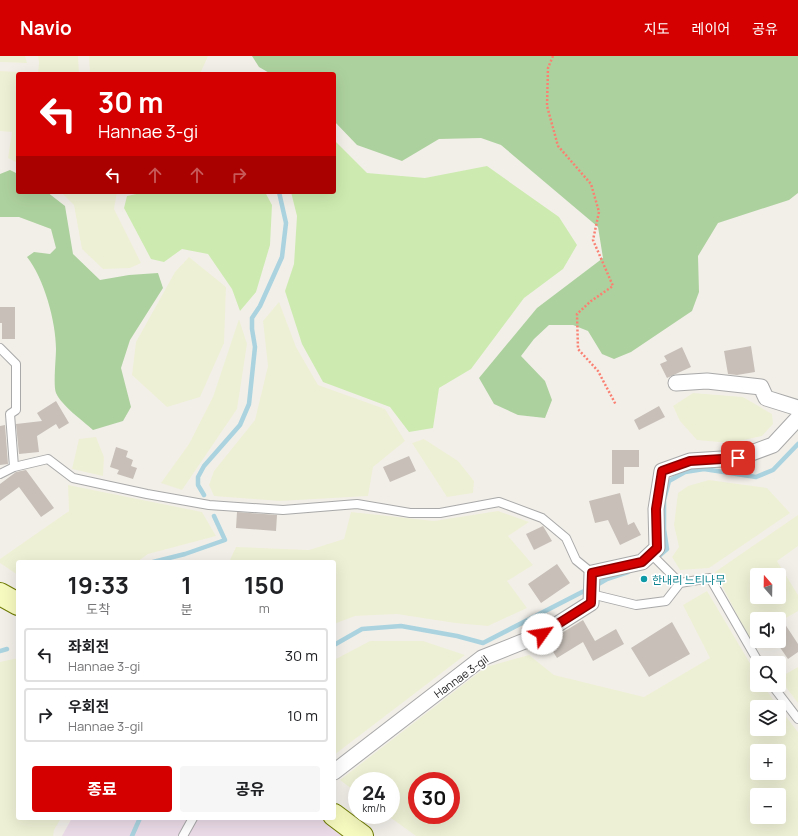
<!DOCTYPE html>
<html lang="ko">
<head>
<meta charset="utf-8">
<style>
	:root { --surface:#fff; --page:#f6f6f6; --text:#202124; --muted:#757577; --line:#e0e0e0; --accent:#d40000 }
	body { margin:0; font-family:Manrope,"Noto Sans KR",sans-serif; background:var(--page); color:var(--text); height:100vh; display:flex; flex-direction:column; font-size:15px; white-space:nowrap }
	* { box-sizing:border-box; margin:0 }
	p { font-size:13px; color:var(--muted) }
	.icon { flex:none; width:22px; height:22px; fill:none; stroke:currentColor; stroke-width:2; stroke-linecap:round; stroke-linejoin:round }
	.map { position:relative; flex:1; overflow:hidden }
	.side { position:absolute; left:16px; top:504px; width:320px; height:260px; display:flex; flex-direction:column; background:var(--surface); border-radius:4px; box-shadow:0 4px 16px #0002 }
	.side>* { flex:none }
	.top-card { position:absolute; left:16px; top:16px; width:320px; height:122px; border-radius:4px; box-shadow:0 4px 16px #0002; background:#d40000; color:#fff; overflow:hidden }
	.needle { width:26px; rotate:340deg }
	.buttons { position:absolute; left:750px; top:512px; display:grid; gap:8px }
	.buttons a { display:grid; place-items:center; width:36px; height:36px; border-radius:4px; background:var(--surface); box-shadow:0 4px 16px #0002; font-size:20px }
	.speed { position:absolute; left:348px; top:716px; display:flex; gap:8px; font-size:20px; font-weight:700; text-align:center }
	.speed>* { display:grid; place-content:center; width:52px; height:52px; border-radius:50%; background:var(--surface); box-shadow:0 4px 16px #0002; line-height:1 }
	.speed small { font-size:10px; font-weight:400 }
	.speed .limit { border:6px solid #d22; background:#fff; color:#111 }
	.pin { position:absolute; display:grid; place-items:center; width:34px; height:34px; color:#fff; margin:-17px; border-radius:8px; box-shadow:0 2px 6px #0006 }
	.me { position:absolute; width:44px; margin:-22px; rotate:58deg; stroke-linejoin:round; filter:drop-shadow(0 0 3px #0008) }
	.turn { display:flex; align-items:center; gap:14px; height:84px; padding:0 16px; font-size:18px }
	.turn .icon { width:52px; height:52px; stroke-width:2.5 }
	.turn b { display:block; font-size:28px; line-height:34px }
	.lanes { display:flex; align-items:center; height:38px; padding:0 16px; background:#0003; justify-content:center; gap:20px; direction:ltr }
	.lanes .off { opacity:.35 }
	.eta { display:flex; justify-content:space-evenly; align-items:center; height:68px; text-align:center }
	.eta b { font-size:24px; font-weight:700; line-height:28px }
	.action { display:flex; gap:8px; margin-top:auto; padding:8px 16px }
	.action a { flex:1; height:46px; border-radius:4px; background:var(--accent); color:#fff; font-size:16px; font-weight:700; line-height:46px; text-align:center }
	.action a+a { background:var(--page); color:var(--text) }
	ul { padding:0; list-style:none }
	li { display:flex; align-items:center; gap:12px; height:54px; margin:0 8px 6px; padding:0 8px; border:2px solid var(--line); border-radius:4px }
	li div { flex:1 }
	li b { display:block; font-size:15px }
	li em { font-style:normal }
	header { display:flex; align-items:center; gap:24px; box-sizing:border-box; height:56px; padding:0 20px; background:var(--accent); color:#fff }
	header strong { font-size:19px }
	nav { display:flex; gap:22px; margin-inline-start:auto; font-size:14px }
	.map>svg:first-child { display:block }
</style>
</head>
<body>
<header>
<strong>Navio</strong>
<nav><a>지도</a><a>레이어</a><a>공유</a></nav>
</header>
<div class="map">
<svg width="798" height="780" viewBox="0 0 798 780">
	<rect width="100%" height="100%" fill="#f2efe9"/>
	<!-- industrial -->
	<path fill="#ebdbe8" d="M72,762H334L362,780H62Z"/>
	<!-- farmland -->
	<path fill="#eef0d5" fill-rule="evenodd" d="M0,0H25L27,7L0,6Z
		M38,0H78L79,18H18V107L8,102L12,76L0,75V15L38,17L39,6Z
		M89,0H208L200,18H90Z
		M61,136H117L114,153L141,207L130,212L103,213L82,193L74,149Z
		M189,201L226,231L224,287L200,341L167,351L132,319L136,286L175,216Z
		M279,246L296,291L318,329L385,353L405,385L373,411L368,440L280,445L214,440L209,429L214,415L255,364L268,310L263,265Z
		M239,263L247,288L237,353L182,434L161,427L189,388L213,341Z
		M693,337L743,341L772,358L773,368L762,380L730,387L697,384L680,365L673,350Z
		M96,381L104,401L103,420L72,413L79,383Z
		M424,383L458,405L474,425L473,437L447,441L412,387Z
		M709,424L767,432L790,457L709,512L680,514L672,501L679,491L674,469L678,437L688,430Z
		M68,429L202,456L216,480L148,498L137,506H18V519L0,507V503L69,455Z
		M498,455L529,466L508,480L533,509L507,525L527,552L488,570L455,567L397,558L355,560L334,568V506H229L236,491L309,494L344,483L351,456L434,465Z
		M798,459V490L777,505L798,539V555L779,566V563H757V579L750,584L715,516ZM757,519H779V541H757Z
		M707,535L757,619V629H763L778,651H757V673H779V652L798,676V780H416L387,759H391V725H357V737L340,724L486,611L529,599L554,619L644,641L710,602L683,549ZM757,695H779V717H757ZM417,725H451V759H417ZM757,739H779V761H757Z
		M370,585H423L465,599L334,699V604Z
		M18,602V762H61L54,774L53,780H0V606Z
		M798,611V647L779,622Z"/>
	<!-- grass -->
	<path fill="#cdebb0" d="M334,84L367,117L425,122L487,110L559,161L577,189L563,213L524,242L471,313L439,332L433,372L409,376L390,351L323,326L302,288L285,235L294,208L297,160L291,136H334Z
		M146,136H265L272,149L270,189L256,236L240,255L232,233L208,198L182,193L164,206L151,203L124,152L127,140Z"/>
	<!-- forest -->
	<path fill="#add19e" d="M252,0H798V137L789,144L718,167L698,200L699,236L692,255L631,296L614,303L602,298L588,275L573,269H549L534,283L521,300L545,325L552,344L545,362L518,359L494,348L479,322L537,252L603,202L598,171L501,89L481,82L439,83L402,105L357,89L334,65V18H271L259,11Z
		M10,114L18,118V136H47L65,150L73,198L100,224L129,219L158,217L163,232L130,284L121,312L131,351L123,365L93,374C82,364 62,350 56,337C53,330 56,302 56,293C56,266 44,222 27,201L34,196L50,198L56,192L51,173L19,161H0V118Z"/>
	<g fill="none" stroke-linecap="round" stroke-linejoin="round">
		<!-- stream -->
		<path stroke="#aad3df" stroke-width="4.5" d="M204,439L198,429V421L204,410L240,369L249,348L255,291L252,273V262L260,250L282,201L286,167L279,136
			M659,500L667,493L664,473V444L669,425L685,416L704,413L756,421L773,414L798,388
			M153,506L185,498L225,484L214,460
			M595,530L607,523L628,516
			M334,589L362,573L401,570L457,580L483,587L588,533
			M0,595L7,593
			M132,780L140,762"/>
	</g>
	<!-- building -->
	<path fill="#c7bfb8" d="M0,251H15V283H2V267H0Z
		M751,290L755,316L737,319L728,318L724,295Z
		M682,291L691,311L667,322L660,308L667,305L664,300Z
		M56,345L69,367L59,373L56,368L37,380L39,396L19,398L16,368L42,365L37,357Z
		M659,350L665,361L639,374L634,364Z
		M5,369L8,408L0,409V370Z
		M116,391L128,395L126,401L133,404L131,410L137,412L133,423L117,418L119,414L110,411Z
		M612,394H639V411H624V428H612Z
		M409,400L416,415L390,426L383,411Z
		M26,414L54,452L41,461L19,431L0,445V428L16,416Z
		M620,437L628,469L634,466L641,479L620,489L608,464L595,467L589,445Z
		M237,456L277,459L276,475L236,472Z
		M543,470L552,485L534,494L526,478Z
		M557,508L570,527L541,547L528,528Z
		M779,559L798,588V596L788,603L779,590Z
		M583,564L595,585L616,573L624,588L593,605L583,586L557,602L547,586Z
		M672,566L690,598L649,621L631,592Z"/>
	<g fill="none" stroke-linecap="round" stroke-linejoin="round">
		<!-- lane casing -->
		<g stroke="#a9a9a9" stroke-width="10">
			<path id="lane" d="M0,292L16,308V354L10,358L14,411L0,418
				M14,411L48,403L73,422L147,438L209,449L283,454L357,448L410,457H440L499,446L542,462L566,482L576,504L592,517
				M651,498L680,527L710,522L759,607
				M591,538L636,549L666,545L680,527
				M772,629L798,663
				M183,780L193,762"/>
		</g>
		<!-- street casing -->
		<g stroke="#a9a9a9" stroke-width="17">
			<path id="street" d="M676,327L707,325L761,331L766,342L798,352
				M334,716L482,602L542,578L591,547L592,517L642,506L657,492L656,453L662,415L690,405L738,402L773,389L798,362"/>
		</g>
		<!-- secondary casing -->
		<g stroke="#707d05" stroke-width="24">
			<path id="secondary" d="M0,538L18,548
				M334,759L362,780"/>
		</g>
		<!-- path -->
		<path stroke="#fa8072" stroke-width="2.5" stroke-dasharray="2 2" stroke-linecap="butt" d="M553,0L548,12L547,50L558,90L591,128L599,156L593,184L613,230L591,245L577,258L578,293L598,315L616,349"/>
		<!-- lane -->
		<use href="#lane" stroke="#fff" stroke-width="8"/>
		<!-- street -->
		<use href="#street" stroke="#fff" stroke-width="15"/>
		<!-- secondary -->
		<use href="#secondary" stroke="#f7fabf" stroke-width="22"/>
	</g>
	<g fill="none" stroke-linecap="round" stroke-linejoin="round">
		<!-- route casing -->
		<g stroke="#8a0000" stroke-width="10">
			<path id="route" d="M542,578L591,547L592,517L642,506L657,492L656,453L662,415L690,405L738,402"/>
		</g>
		<!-- route -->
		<use href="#route" stroke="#d40000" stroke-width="7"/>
	</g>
	<!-- markers -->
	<circle fill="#0f9aa8" stroke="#fff" stroke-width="1.5" cx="644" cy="523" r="4"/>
	<g text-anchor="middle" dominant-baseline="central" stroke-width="3.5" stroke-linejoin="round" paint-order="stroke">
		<!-- culture labels -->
		<g font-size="11" fill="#0d838f" stroke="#fff" text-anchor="start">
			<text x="652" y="523">한내리 느티나무</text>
		</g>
		<!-- street labels -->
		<g font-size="11" fill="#222" stroke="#fff">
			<text transform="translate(461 620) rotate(-36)">Hannae 3-gil</text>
		</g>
	</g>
</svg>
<div class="buttons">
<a><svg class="needle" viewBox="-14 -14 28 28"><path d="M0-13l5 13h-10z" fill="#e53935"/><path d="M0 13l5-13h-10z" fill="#757577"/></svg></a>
<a><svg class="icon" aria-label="sound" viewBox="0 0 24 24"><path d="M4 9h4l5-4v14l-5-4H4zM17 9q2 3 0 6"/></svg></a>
<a><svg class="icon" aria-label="search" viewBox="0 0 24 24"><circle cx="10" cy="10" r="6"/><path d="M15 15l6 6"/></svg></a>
<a><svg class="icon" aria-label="layers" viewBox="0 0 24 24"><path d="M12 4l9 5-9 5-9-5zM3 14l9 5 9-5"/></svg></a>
<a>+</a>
<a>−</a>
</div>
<div class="speed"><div>24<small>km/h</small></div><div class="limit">30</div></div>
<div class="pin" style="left:738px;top:402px;background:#d93025"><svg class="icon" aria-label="arrive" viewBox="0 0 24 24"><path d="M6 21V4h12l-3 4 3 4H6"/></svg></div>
<svg class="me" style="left:542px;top:578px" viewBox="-20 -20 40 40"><circle r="19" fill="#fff"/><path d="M0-13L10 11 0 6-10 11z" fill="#d40000"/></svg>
<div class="top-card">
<div class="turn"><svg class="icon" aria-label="left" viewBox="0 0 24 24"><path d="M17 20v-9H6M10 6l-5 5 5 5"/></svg><div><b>30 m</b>Hannae 3-gi</div></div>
<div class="lanes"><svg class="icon" aria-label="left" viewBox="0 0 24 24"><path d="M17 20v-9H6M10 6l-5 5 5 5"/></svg><svg class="icon off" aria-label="ahead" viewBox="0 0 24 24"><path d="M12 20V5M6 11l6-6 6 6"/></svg><svg class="icon off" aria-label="ahead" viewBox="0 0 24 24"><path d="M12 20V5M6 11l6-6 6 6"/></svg><svg class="icon off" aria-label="right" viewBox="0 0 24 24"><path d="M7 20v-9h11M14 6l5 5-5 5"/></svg></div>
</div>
<section class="side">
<div class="eta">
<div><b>19:33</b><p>도착</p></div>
<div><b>1</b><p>분</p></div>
<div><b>150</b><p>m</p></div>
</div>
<ul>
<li><svg class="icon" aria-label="left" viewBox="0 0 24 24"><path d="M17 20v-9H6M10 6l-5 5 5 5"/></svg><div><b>좌회전</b><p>Hannae 3-gi</p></div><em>30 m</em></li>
<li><svg class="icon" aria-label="right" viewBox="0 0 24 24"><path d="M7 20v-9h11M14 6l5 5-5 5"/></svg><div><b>우회전</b><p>Hannae 3-gil</p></div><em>10 m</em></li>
</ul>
<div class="action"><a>종료</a><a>공유</a></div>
</section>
</div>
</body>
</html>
